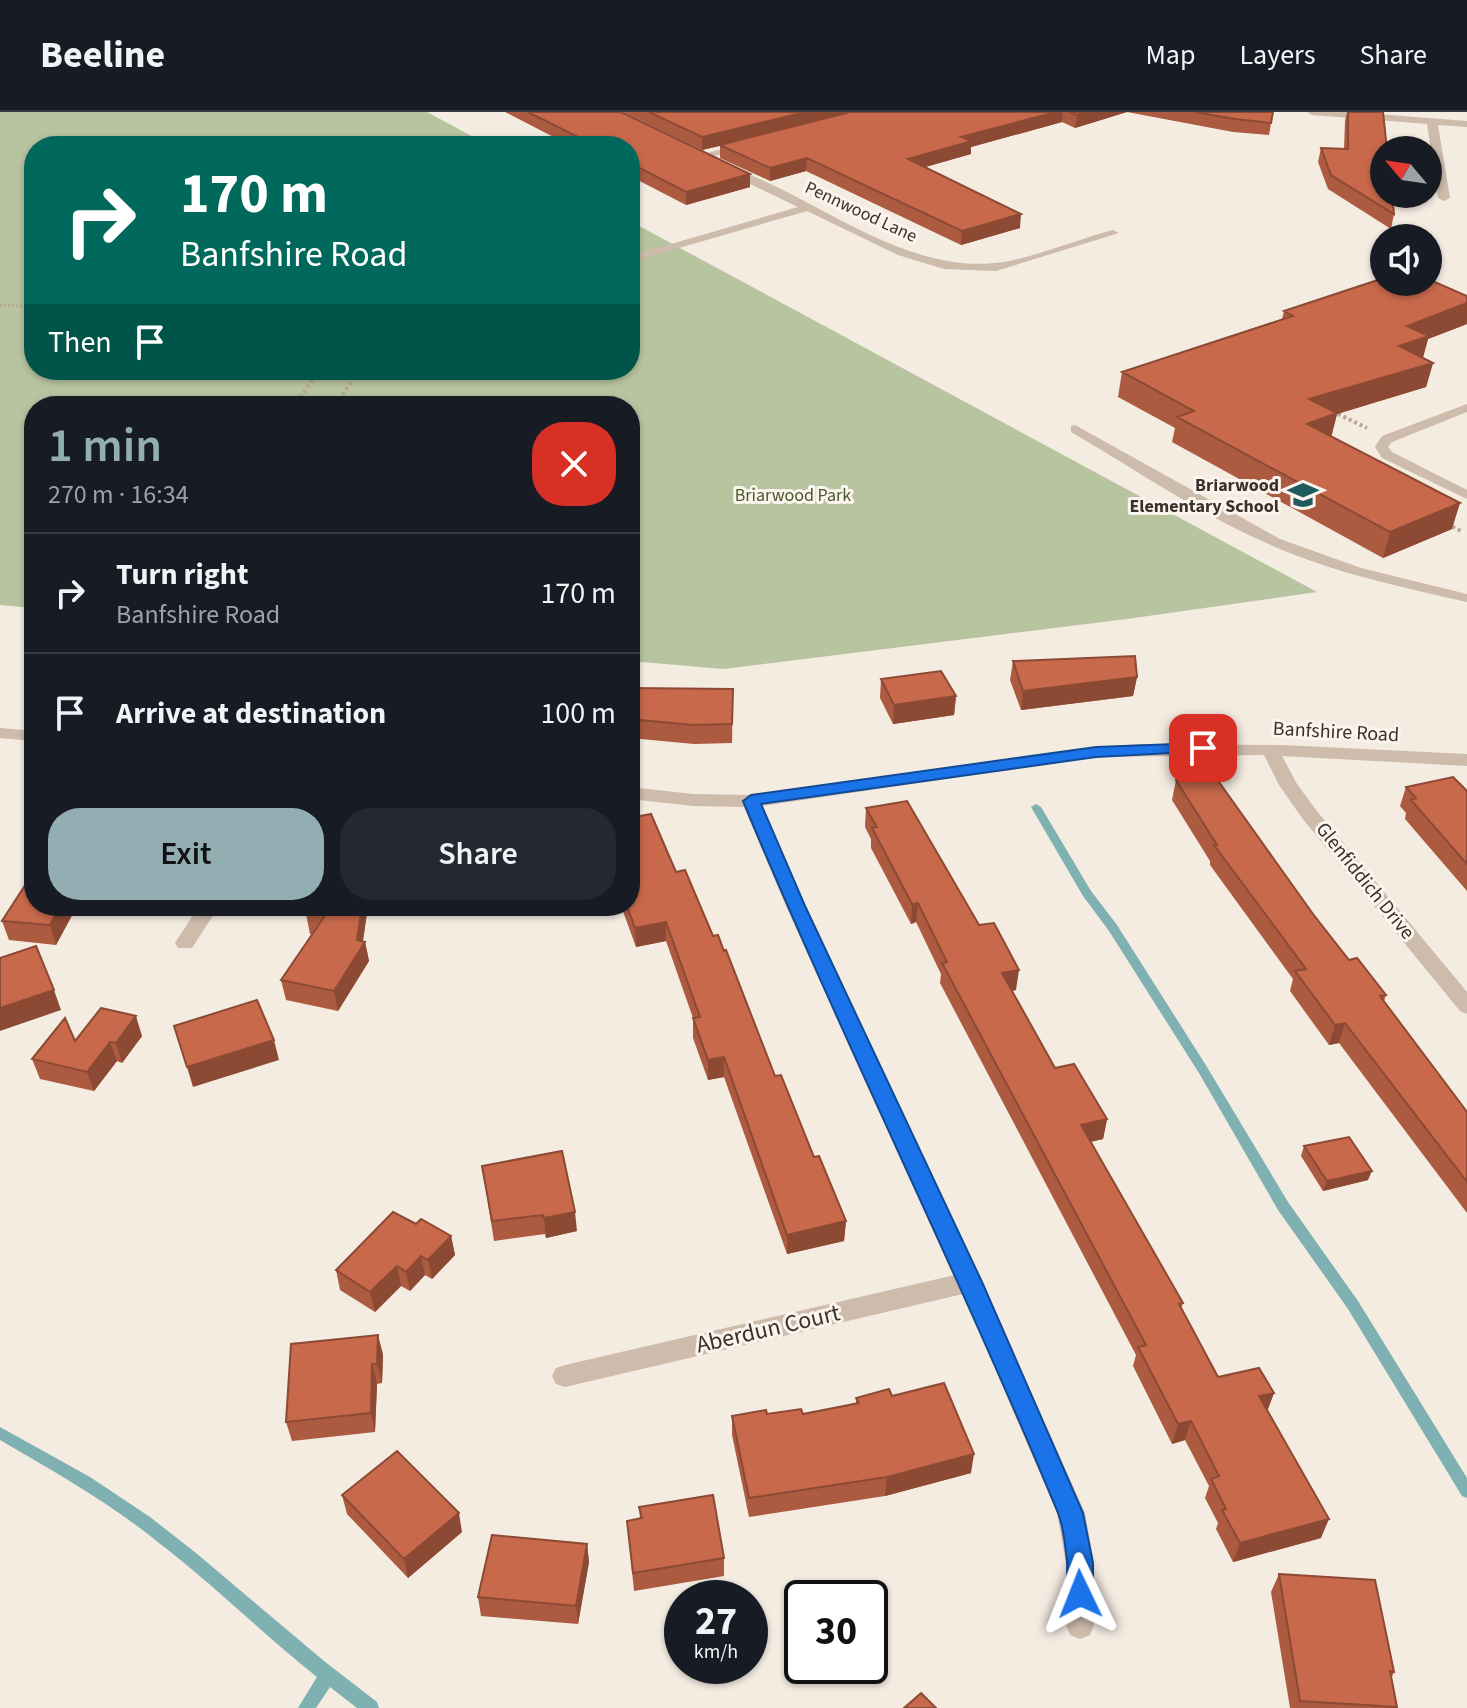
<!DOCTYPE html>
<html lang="en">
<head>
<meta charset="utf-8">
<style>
	:root { --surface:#171b24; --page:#242831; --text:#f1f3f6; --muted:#9ea1a6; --line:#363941; --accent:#92aeb2 }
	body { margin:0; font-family:"Source Sans 3",sans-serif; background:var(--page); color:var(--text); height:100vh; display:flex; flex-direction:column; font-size:30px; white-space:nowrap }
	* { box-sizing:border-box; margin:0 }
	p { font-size:26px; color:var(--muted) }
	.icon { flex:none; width:44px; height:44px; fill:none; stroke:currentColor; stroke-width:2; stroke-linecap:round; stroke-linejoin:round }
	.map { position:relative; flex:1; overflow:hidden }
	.details { position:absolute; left:24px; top:284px; width:616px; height:520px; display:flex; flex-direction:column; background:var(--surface); border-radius:32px; box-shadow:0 2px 6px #0004 }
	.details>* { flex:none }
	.hud { position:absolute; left:24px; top:24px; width:616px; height:244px; border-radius:32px; box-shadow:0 2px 6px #0004; background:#00695c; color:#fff; overflow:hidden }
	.needle { width:52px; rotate:299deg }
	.fabs { position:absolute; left:1370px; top:24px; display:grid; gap:16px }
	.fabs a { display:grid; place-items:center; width:72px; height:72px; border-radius:50%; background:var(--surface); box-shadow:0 2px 6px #0004; font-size:40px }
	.speed { position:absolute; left:664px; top:1468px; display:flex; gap:16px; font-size:40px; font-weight:700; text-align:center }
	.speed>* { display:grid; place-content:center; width:104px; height:104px; border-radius:50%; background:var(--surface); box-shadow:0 2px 6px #0004; line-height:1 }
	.speed small { font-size:20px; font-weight:400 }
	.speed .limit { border:4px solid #111; border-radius:12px; background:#fff; color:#111 }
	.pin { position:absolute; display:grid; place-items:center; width:68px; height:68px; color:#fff; margin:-34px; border-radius:16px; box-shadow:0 4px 12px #0006 }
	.me { position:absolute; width:88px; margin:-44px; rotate:358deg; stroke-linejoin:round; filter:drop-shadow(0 0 6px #0008) }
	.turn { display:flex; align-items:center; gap:28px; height:168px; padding:0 24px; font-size:36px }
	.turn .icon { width:104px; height:104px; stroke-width:2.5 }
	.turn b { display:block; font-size:56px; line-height:68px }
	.then { display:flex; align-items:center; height:76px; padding:0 24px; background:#0003; gap:16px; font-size:30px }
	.round { display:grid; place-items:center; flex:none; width:84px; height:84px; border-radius:32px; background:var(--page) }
	.headline { display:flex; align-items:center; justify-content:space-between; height:136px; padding:0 24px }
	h1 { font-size:48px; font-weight:600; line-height:60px; color:var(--accent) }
	.action { display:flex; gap:16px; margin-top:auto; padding:16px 24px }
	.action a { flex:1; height:92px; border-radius:32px; background:var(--accent); color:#111; font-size:32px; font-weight:600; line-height:92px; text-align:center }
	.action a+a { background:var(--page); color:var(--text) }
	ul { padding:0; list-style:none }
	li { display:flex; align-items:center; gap:24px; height:120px; padding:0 24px; border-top:2px solid var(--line) }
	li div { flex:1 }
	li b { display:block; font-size:30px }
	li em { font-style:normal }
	header { display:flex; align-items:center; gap:48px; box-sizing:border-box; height:112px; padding:0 40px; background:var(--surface); border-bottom:2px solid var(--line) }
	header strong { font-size:38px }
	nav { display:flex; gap:44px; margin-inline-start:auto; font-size:28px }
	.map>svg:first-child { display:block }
</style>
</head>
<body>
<header>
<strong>Beeline</strong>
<nav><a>Map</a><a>Layers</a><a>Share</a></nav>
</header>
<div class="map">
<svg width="1467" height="1596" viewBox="0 0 1467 1596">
	<rect width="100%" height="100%" fill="#f4ebe1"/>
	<!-- green -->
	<path fill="#b8c4a0" d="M0,0H427L490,34H34V258H630V109L1317,480L1127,507L723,557L630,549V294H34V496L0,493Z"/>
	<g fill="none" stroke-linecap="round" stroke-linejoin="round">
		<!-- stream -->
		<path fill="#7fb0b2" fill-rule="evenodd" d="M1036,692L1041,695L1091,779L1117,813L1207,955L1288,1090L1358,1189L1467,1366V1386L1462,1384L1348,1197L1278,1098L1199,961L1109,819L1083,784L1031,695Z
			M0,1315L90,1365L150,1405L196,1441L324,1549L377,1590L379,1596H357L330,1575L316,1596H298L317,1565C263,1522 214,1473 159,1431C110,1391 55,1360 0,1328Z"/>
		<!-- path-far1 -->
		<path stroke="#b9a596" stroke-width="3" stroke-dasharray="2 2" stroke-linecap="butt" d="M0,193L34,195"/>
		<!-- path -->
		<path stroke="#b9a596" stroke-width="4" stroke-dasharray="3 3" stroke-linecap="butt" d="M319,258L298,289L337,291
			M470,258H476
			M336,293L357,261L367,258
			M1338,302L1367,316
			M1447,412L1461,419"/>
		<!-- service -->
		<path fill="#cdbbac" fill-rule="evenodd" d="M1467,292V300L1392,330L1388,335L1392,340L1467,378V387L1382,346L1375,335L1382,324Z
			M1075,313L1280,427L1361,456L1467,482V490C1401,475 1335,461 1273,434C1202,404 1137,358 1071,320V314Z"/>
		<!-- minor -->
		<path fill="#cdbbac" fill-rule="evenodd" d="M1307,0H1351L1467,9V15L1438,13L1450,86L1444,89L1438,86L1427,12L1312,3Z
			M745,31L750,34L749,36L701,47L696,44Z
			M727,54C812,82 901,161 995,151C1028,148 1078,127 1113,118L1119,121L996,159L944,157L898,143L807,99L630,150V144L798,95L723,59V55Z
			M0,616L34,619V629L0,626Z
			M1142,632L1282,633L1467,642V654L1282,644L1297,672L1316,698L1467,880V902L1460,899L1302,706L1279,673L1264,643L1096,645L762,694L806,794L982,1170L1085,1401L1094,1451V1513L1090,1523L1080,1527L1070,1523L1066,1513V1451L1057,1401L963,1182L565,1275L556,1272L552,1264L556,1256L565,1253L955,1163L786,794L744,695L693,694L630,687V675L693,682L751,683L1096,635Z
			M199,794H219L192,836H178L175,831Z"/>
	</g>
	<!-- wall -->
	<path fill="#ac5a40" d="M505,0H621L750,62V75L686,93L630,64V34H571Z
		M623,0H1273L1269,23L1233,20L1127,0L1075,16L1062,10L971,35V42L925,55L1020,116L961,133L806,59L770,69L720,46V34L702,38Z
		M1347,0H1383L1394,102L1391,117L1328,77L1318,50L1321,36L1344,37L1345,9Z
		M1467,184V212L1428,227L1423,246L1433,251L1426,275L1337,302L1331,325L1452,417L1383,446L1172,330L1175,316L1118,285L1122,260L1282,207L1284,199Z
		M1013,549L1137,565L1133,584L1021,598L1010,568Z
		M881,567L956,584L954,603L893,612L880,586Z
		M630,576L733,577L732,631L694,632L630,626Z
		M1176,668L1313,802L1349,848L1386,883L1384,889L1467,1000V1101L1339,931L1329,933L1290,879L1293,867L1210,753V749L1172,688Z
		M1406,675L1467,679V779L1405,707L1406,701L1400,694Z
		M866,696L1016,878L1012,879L1055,956L1107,1007L1103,1027L1090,1030L1183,1191L1181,1197L1218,1265L1274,1281L1267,1298L1321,1426L1233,1450L1216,1417L1218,1411L1205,1386L1209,1374L1185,1328L1172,1332L1133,1254L1136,1243L940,871L941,862L916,810L911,812L871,736V727L865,715Z
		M676,760L846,1109L844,1129L787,1142L724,965L708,968L693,926V906L666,829L636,835L621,794H630Z
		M77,794L56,833L9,828L2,809Z
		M368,794L363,829L365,830L369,849L338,899L286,888L281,868L312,822H310L306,802Z
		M142,924L122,951L117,949L94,979L40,967L32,947L75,929Z
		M1304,1034L1368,1068L1323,1079L1301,1044Z
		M482,1054L577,1119L546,1126L545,1122L494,1129Z
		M451,1124L455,1143L432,1167L425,1163L410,1179L401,1174L375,1200L340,1178L336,1158Z
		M383,1242L382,1271L377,1272L375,1320L292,1329L286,1310Z
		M892,1284L971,1361L885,1384L749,1405L732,1323V1304L803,1302L856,1292V1286Z
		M342,1383L462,1420L408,1466L347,1402Z
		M639,1395L724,1446V1464L634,1479L627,1409L640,1407Z
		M587,1432L589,1450L578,1512L481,1504L478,1485Z
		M1279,1462L1394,1560L1391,1567L1396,1596H1290L1271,1480Z"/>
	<!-- shaded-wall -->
	<path fill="#8c4a34" d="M806,0H856L702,38V25Z
		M1056,0H1063L1062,10L971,35V42L908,60V47L961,25Z
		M1087,0H1127L1075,16L1077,3Z
		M807,46L806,59L770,69V56Z
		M750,62V75L686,93V80Z
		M1021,102L1020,116L961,133L962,119Z
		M1467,191V212L1428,227L1422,248L1399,234L1407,214Z
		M1433,251L1426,275L1337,302L1331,326L1301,337L1309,287Z
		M1460,391L1452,417L1383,446L1390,420Z
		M1137,565L1133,584L1021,598L1023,579Z
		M956,584L954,603L893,612L894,593Z
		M918,791L916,810L911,812L912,792Z
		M60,794H77L56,833L50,813Z
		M362,794H368L362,834L365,830L369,849L338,899L334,879L357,828Z
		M666,810V829L636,835L635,816Z
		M1019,858L1016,878L999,881L1002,861Z
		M54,878L61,898L0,919V896Z
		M136,904L142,924L122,951L116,931Z
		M1345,911L1339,931L1329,933L1335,913Z
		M274,928L279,948L193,975L187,955Z
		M110,930L117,949L94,979L87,960Z
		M724,945V965L708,968V948Z
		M1107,1007L1103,1027L1077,1033L1081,1013Z
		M1372,1059L1368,1068L1323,1079L1327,1069Z
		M575,1100L577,1119L546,1126L544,1106Z
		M846,1109L844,1129L787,1142V1123Z
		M451,1124L455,1143L432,1167L428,1148Z
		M421,1144L425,1163L410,1179L406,1160Z
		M397,1154L401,1174L375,1200L370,1180Z
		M378,1223L383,1242L382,1271L377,1252Z
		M372,1252L377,1272L375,1320L371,1301Z
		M1274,1281L1267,1300L1259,1284Z
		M1191,1309L1185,1328L1172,1332L1178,1312Z
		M974,1342L971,1361L885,1384L887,1365Z
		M459,1401L462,1420L408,1466L404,1447Z
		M1329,1407L1321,1426L1233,1450L1240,1431Z
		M587,1432L589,1450L578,1512L576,1494Z"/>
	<!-- building -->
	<path fill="#c8694b" stroke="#8c4a34" stroke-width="2" d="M528,0H621L750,62L686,80L630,51V34H596Z
		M649,0H806L702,25Z
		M850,0H1056L961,25L972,29L908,47L1021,102L962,119L807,46L770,56L720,33Z
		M1069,0H1087L1077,3Z
		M1195,0H1273L1271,11L1235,7Z
		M1348,0H1383L1387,38H1384V82H1392L1394,102L1331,63L1321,36L1348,37Z
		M1384,166V170H1428V167L1467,184V191L1407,214L1429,224L1399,234L1433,251L1309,287L1337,301L1307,312L1460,391L1390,420L1177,305L1194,299L1122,260L1293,204L1284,199Z
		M1135,544L1137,565L1023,579L1013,549Z
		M941,559L956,584L894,593L881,567Z
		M630,576L733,577L732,612L693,613L630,607Z
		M1214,663L1313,802L1349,848L1357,846L1386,883L1380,884L1467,1000V1070L1345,911L1335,913L1295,859L1306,857L1214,733H1217L1176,668Z
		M1453,665L1467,679V752L1411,688L1416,686L1406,675Z
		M907,689L979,813L994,811L1019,858L1002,861L1055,956L1074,952L1107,1007L1081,1013L1183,1191L1179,1192L1218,1265L1259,1256L1274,1281L1259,1284L1329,1407L1240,1431L1222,1398L1226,1397L1211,1367L1219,1364L1191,1309L1178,1312L1138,1235L1146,1233L942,851L947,850L918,791L912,792L872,716L877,715L866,696Z
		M651,702L676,760L685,758L713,824L718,823L724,839L726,838L775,964L781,963L814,1045L819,1044L846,1109L787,1123L724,945L708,948L693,906L700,905L666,810L635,816L627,794H630V706Z
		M31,764H34V794H60L50,813L2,809Z
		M307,794H362L357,828L365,830L334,879L281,868L326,802H306Z
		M36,834L54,878L0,896V846Z
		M257,888L274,928L187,955L174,914Z
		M101,896L136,904L116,931L110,930L87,960L32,947L65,906L75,929Z
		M1349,1025L1372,1059L1327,1069L1304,1034Z
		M562,1039L575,1100L544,1106L543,1103L492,1109L482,1054Z
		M393,1100L416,1112L421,1107L451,1124L428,1148L421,1144L406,1160L397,1154L370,1180L336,1158Z
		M378,1223L377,1252H372L371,1301L286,1310L291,1232Z
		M944,1271L974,1342L887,1365L749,1386L732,1304L766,1298L767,1302L801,1297L803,1302L859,1291L856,1286L889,1277L892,1284Z
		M397,1339L459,1401L404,1447L342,1383Z
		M713,1383L724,1446L633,1461L627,1409L642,1406L639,1395Z
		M492,1423L587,1432L576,1494L478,1485Z
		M1279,1462L1375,1468L1394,1560L1390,1559L1397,1595L1300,1589Z
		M921,1581L936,1596H904Z"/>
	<!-- route -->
	<path fill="#1a73e8" stroke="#114b97" stroke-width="2" d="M1203,631L1211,636L1209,639L1096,645L761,692L805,794L982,1170L1083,1401L1093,1451V1482L1089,1491L1080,1494L1071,1491C1065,1477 1068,1464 1067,1449C1065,1432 1063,1411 1056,1396C957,1158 842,927 743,689L751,683L1096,635Z"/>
	<!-- icons -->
	<defs>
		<g id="school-bare" transform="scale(2.4)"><path d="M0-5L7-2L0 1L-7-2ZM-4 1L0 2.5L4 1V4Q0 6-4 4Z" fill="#1f5a5e" stroke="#fbf5ee" stroke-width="2.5" paint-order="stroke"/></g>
	</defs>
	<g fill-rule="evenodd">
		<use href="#school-bare" x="1303" y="383"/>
	</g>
	<g text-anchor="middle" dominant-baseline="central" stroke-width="6" stroke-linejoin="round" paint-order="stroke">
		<!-- far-street labels -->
		<g font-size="18" fill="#3b302b" stroke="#fbf5ee">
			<text transform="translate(861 100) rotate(25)">Pennwood Lane</text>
		</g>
		<!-- far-poi labels -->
		<g font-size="18" font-weight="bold" fill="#3b302b" stroke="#fbf5ee" text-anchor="end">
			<text x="1279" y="373">Briarwood<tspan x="1279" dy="21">Elementary School</tspan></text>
		</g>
		<!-- far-park labels -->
		<g font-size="18" fill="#4a5a2e" stroke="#fbf5ee">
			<text x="793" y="383">Briarwood Park</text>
		</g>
		<!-- street labels -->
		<g font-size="20" fill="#3b302b" stroke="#fbf5ee">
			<text transform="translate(1336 620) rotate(3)">Banfshire Road</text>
			<text transform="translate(1365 769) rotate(51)">Glenfiddich Drive</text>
		</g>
		<!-- near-street labels -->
		<g font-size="24" fill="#3b302b" stroke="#fbf5ee">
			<text transform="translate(768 1217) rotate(-13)">Aberdun Court</text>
		</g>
	</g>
</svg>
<div class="fabs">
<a><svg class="needle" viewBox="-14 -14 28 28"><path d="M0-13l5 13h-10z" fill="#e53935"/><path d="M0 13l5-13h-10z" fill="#9ea1a6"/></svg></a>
<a><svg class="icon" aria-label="sound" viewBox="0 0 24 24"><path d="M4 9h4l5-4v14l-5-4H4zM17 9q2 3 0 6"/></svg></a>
</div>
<div class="speed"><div>27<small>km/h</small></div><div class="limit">30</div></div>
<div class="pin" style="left:1203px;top:636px;background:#d93025"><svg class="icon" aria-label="arrive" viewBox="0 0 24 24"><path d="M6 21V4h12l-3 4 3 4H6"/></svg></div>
<svg class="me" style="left:1080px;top:1482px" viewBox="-20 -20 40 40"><path d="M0-17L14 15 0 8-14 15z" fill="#1a73e8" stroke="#fff" stroke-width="4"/></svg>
<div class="hud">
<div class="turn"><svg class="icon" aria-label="right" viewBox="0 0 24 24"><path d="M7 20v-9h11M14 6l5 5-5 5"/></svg><div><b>170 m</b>Banfshire Road</div></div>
<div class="then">Then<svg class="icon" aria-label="arrive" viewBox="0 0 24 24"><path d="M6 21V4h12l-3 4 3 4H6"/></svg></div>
</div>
<section class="details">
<div class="headline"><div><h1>1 min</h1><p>270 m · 16:34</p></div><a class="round" style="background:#d93025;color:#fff"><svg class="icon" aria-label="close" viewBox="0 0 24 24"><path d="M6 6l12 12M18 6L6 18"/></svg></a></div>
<ul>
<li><svg class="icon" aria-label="right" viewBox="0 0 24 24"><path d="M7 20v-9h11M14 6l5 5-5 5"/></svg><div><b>Turn right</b><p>Banfshire Road</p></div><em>170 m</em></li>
<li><svg class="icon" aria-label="arrive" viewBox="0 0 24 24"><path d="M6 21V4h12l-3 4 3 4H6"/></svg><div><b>Arrive at destination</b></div><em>100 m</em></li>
</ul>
<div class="action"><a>Exit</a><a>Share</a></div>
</section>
</div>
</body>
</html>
